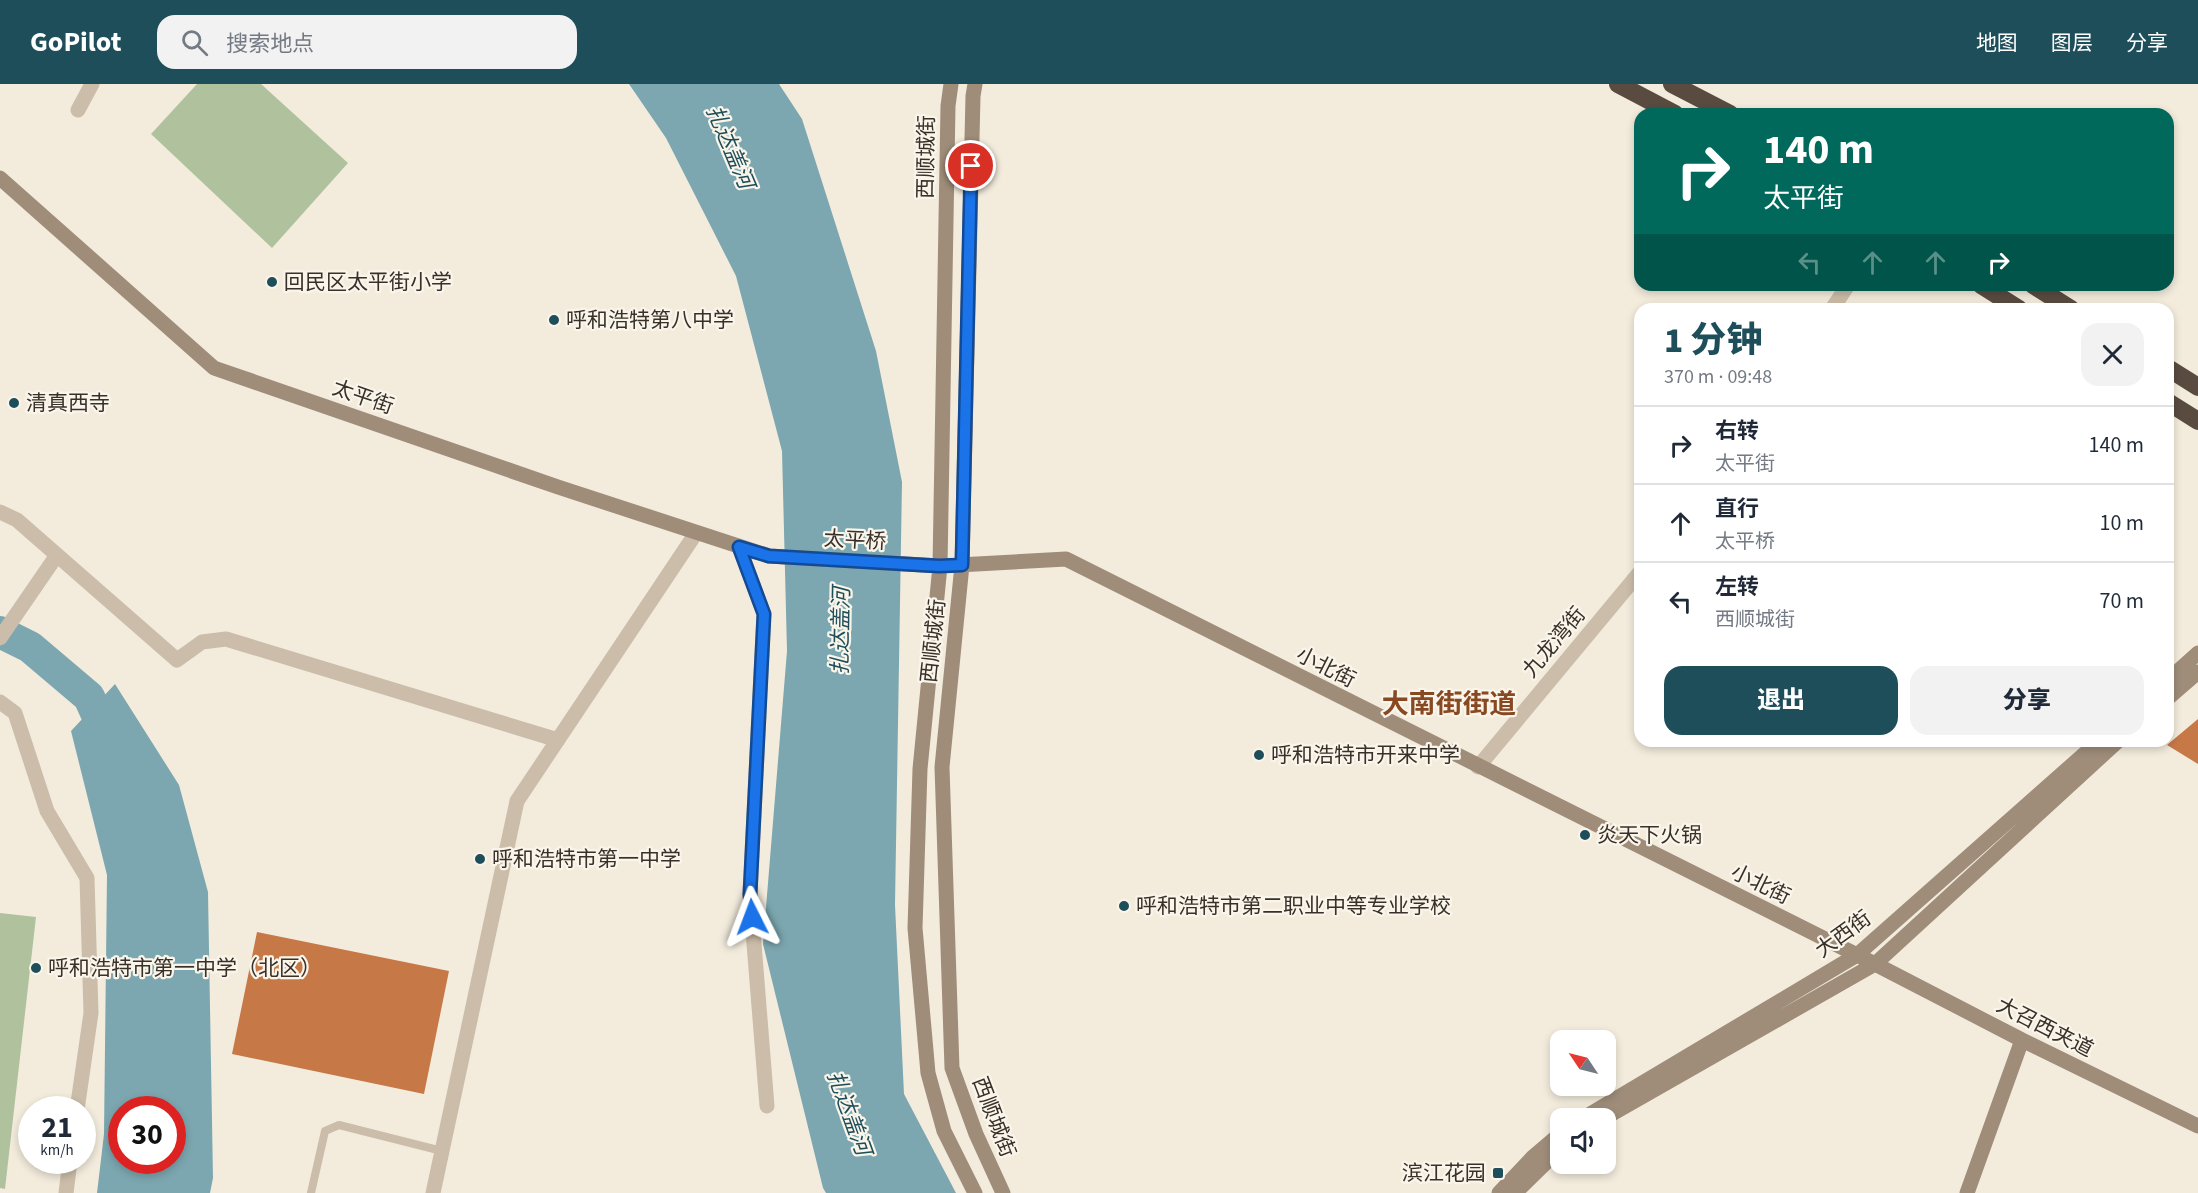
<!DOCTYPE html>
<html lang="zh">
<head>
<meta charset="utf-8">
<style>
	:root { --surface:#fff; --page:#f2f2f3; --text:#1f2937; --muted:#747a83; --line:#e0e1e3; --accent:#1e4e5a }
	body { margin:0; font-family:"Source Sans 3","Noto Sans SC",sans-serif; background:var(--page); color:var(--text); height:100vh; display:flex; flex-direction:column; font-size:22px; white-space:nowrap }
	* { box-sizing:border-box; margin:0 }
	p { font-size:20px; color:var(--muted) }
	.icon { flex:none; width:33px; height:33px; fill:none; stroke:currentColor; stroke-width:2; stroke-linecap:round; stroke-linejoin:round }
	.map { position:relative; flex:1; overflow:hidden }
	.panel { position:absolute; left:1634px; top:219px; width:540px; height:444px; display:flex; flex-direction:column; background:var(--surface); border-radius:18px; box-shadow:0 3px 9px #0003 }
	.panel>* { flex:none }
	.banner { position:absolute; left:1634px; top:24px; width:540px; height:183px; border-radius:18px; box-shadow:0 3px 9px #0003; background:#00695c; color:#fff; overflow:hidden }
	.needle { width:39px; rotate:305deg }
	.tools { position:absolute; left:1550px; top:946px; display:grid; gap:12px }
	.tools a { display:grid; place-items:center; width:66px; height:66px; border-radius:12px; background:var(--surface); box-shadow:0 3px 9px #0003; font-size:30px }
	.speed { position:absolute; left:18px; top:1012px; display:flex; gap:12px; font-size:30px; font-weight:700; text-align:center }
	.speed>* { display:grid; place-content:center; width:78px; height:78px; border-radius:50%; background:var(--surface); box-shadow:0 3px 9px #0003; line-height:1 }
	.speed small { font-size:15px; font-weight:400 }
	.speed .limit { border:9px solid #d22; background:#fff; color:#111 }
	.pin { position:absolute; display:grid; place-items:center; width:51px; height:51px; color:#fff; margin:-26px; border:3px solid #fff; border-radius:50%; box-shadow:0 2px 6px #0007 }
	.me { position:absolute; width:66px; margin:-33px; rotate:357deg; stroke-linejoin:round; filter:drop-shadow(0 0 4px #0008) }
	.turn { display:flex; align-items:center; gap:21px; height:126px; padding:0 30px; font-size:27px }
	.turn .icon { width:78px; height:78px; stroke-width:2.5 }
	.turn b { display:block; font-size:42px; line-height:51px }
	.lanes { display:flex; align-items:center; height:57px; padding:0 30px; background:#0003; justify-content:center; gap:30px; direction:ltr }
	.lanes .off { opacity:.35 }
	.round { display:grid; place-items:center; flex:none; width:63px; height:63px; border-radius:18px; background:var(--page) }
	.head { display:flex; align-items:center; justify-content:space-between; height:102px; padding:0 30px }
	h1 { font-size:36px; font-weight:800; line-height:45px; color:var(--accent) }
	.primary-button { display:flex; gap:12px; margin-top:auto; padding:12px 30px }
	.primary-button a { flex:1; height:69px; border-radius:18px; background:var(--accent); color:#fff; font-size:24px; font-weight:800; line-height:69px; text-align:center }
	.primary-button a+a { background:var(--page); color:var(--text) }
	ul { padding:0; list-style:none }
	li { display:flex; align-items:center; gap:18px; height:78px; padding:0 30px; border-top:2px solid var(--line) }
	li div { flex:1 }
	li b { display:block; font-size:22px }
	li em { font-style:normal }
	header { display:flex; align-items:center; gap:36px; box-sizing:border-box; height:84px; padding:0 30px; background:var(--accent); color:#fff }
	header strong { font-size:28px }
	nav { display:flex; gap:33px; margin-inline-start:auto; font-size:21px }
	.search { width:420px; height:54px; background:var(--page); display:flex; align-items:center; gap:15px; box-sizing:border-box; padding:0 21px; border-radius:18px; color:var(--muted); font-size:22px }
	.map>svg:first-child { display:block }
</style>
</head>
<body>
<header>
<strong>GoPilot</strong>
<div class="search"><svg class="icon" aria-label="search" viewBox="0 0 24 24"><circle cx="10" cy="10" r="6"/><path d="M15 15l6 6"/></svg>搜索地点</div>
<nav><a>地图</a><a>图层</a><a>分享</a></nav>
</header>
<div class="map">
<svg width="2198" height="1109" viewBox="0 0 2198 1109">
	<rect width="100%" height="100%" fill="#f3ecdd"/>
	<!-- green -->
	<path fill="#b0c29d" d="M197,0H261L348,79L272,164L151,50Z
		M0,829L36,833L5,1105L0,1104Z"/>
	<!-- water -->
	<path fill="#7ca7b0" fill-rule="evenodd" d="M629,0H779L802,35L876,267L902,398L895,821L904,1010L956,1109H826L823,1104L763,860L787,567L782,367L736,192L666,54Z
		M115,600L179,701L208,808L213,1094L210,1109H97L104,1050L107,791L71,647ZM122,1026H172V1077H122Z"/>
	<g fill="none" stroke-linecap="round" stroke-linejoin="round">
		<!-- river -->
		<path stroke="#7ca7b0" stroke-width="32" d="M0,548L30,563L89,613L111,662"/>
	</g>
	<!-- building -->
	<path fill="#c77847" d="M2198,635V680L2167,661Z
		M257,848L449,887L424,1010L232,970Z"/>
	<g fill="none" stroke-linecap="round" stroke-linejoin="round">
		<!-- lane -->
		<path stroke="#cbbda9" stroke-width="8" d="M311,1109L325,1047L339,1041L442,1067"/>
		<!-- street -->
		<path stroke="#cbbda9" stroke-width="15" d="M78,26L92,0
			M1832,225L1848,201
			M0,428L17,436L177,576L202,558L226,555L558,656
			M739,463L764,530L750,810L767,1022
			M0,554L57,471
			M0,618L15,629L47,727L87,794L91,929L77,1026
			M1478,683L1640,488
			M66,1109L70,1077
			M433,1109L517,717L696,449"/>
		<!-- secondary -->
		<path stroke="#9f8d7a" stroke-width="15" d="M951,0L948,22L940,482L920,685L915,844L928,989L944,1047L975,1109
			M975,0L973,12L962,481L942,683L952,984L976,1050L1003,1109
			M0,94L214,284L558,403L769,472L940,482L1066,475L1875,880L2022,956L2198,1042
			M2168,596L2198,569
			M2168,614L2198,588
			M1582,1035L1857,871L2099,657
			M1603,1035L1875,880L2118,657
			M1499,1109L1533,1073L1560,1050
			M1515,1109L1560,1065
			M1967,1109L2022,956"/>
		<!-- highway -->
		<path stroke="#594b40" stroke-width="18" d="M1618,0L1675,30
			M1672,0L1730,30
			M1981,201L2019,225
			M2033,201L2071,225
			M2168,284L2198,303
			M2168,318L2198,337"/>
	</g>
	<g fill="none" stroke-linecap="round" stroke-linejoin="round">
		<!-- route casing -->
		<g stroke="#114b97" stroke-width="15">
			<path id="route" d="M752,833L750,810L764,530L739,463L769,472L939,482L962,481L971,82"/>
		</g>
		<!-- route -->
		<use href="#route" stroke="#1a73e8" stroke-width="10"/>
	</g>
	<!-- markers -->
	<g fill="#1e4e5a" stroke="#faf5ea" stroke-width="2">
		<circle cx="272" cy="198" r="6"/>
		<circle cx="554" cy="236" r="6"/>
		<circle cx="14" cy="319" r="6"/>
		<circle cx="1259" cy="671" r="6"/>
		<circle cx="1585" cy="751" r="6"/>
		<circle cx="480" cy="775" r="6"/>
		<circle cx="1124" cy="822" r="6"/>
		<circle cx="36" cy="884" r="6"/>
		<rect x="1492" y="1083" width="12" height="12" rx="3"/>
	</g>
	<g text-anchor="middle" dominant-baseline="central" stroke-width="4.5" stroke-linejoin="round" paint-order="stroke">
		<!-- street labels -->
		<g font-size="21" fill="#383029" stroke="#faf5ea">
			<text transform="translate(926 73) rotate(-89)">西顺城街</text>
			<text transform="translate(363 313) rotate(19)">太平街</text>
			<text transform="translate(855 456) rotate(3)">太平桥</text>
			<text transform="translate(933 557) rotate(-84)">西顺城街</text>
			<text transform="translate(1554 558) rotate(-50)">九龙湾街</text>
			<text transform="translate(1326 583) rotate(27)">小北街</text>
			<text transform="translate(1761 800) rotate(26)">小北街</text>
			<text transform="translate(1843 850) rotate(-36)">大西街</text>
			<text transform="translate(2045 943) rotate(27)">大召西夹道</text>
			<text transform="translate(994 1033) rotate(69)">西顺城街</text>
		</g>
		<!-- poi labels -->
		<g font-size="21" fill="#383029" stroke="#faf5ea" text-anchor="start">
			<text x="284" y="198">回民区太平街小学</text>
			<text x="566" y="236">呼和浩特第八中学</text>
			<text x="26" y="319">清真西寺</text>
			<text x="1271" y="671">呼和浩特市开来中学</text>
			<text x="1597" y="751">炎天下火锅</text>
			<text x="492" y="775">呼和浩特市第一中学</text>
			<text x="1136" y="822">呼和浩特市第二职业中等专业学校</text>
			<text x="48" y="884">呼和浩特市第一中学（北区）</text>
			<text x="1486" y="1089" text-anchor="end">滨江花园</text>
		</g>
		<!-- water labels -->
		<g font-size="22" font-style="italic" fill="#1e4e5a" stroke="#faf5ea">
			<text transform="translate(730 63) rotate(67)">扎达盖河</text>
			<text transform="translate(841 547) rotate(-89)">扎达盖河</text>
			<text transform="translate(849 1029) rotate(70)">扎达盖河</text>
		</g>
		<!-- district labels -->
		<g font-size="27" font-weight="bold" fill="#884821" stroke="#faf5ea">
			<text x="1449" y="620">大南街街道</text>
		</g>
	</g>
</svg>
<div class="tools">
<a><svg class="needle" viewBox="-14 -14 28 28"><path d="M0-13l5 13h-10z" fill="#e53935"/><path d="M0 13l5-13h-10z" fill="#747a83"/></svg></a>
<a><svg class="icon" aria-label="sound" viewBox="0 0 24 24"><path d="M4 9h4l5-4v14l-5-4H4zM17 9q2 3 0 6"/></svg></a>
</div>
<div class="speed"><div>21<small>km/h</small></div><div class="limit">30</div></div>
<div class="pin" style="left:971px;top:82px;background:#d93025"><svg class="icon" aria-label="arrive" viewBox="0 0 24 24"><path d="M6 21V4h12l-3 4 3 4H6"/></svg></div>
<svg class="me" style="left:752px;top:833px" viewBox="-20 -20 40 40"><path d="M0-17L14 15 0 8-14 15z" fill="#1a73e8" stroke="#fff" stroke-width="4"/></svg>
<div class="banner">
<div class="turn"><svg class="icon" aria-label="right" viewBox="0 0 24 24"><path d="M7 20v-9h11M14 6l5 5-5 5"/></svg><div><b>140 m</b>太平街</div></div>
<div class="lanes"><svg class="icon off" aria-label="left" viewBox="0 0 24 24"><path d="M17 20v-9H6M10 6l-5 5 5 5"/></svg><svg class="icon off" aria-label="ahead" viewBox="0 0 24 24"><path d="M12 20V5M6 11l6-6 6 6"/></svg><svg class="icon off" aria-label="ahead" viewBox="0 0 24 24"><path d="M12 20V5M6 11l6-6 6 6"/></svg><svg class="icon" aria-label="right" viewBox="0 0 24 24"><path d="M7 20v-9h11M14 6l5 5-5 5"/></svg></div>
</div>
<section class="panel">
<div class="head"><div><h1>1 分钟</h1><p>370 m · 09:48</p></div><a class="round"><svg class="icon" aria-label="close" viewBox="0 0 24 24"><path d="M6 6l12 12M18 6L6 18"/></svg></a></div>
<ul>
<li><svg class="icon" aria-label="right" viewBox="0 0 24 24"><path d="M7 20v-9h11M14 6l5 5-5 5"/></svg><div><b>右转</b><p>太平街</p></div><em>140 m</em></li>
<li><svg class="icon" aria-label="ahead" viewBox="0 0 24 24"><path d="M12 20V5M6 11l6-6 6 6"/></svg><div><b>直行</b><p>太平桥</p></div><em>10 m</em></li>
<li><svg class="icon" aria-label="left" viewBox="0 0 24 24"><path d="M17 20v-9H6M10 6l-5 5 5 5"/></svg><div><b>左转</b><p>西顺城街</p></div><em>70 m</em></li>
</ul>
<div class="primary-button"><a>退出</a><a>分享</a></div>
</section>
</div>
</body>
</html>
